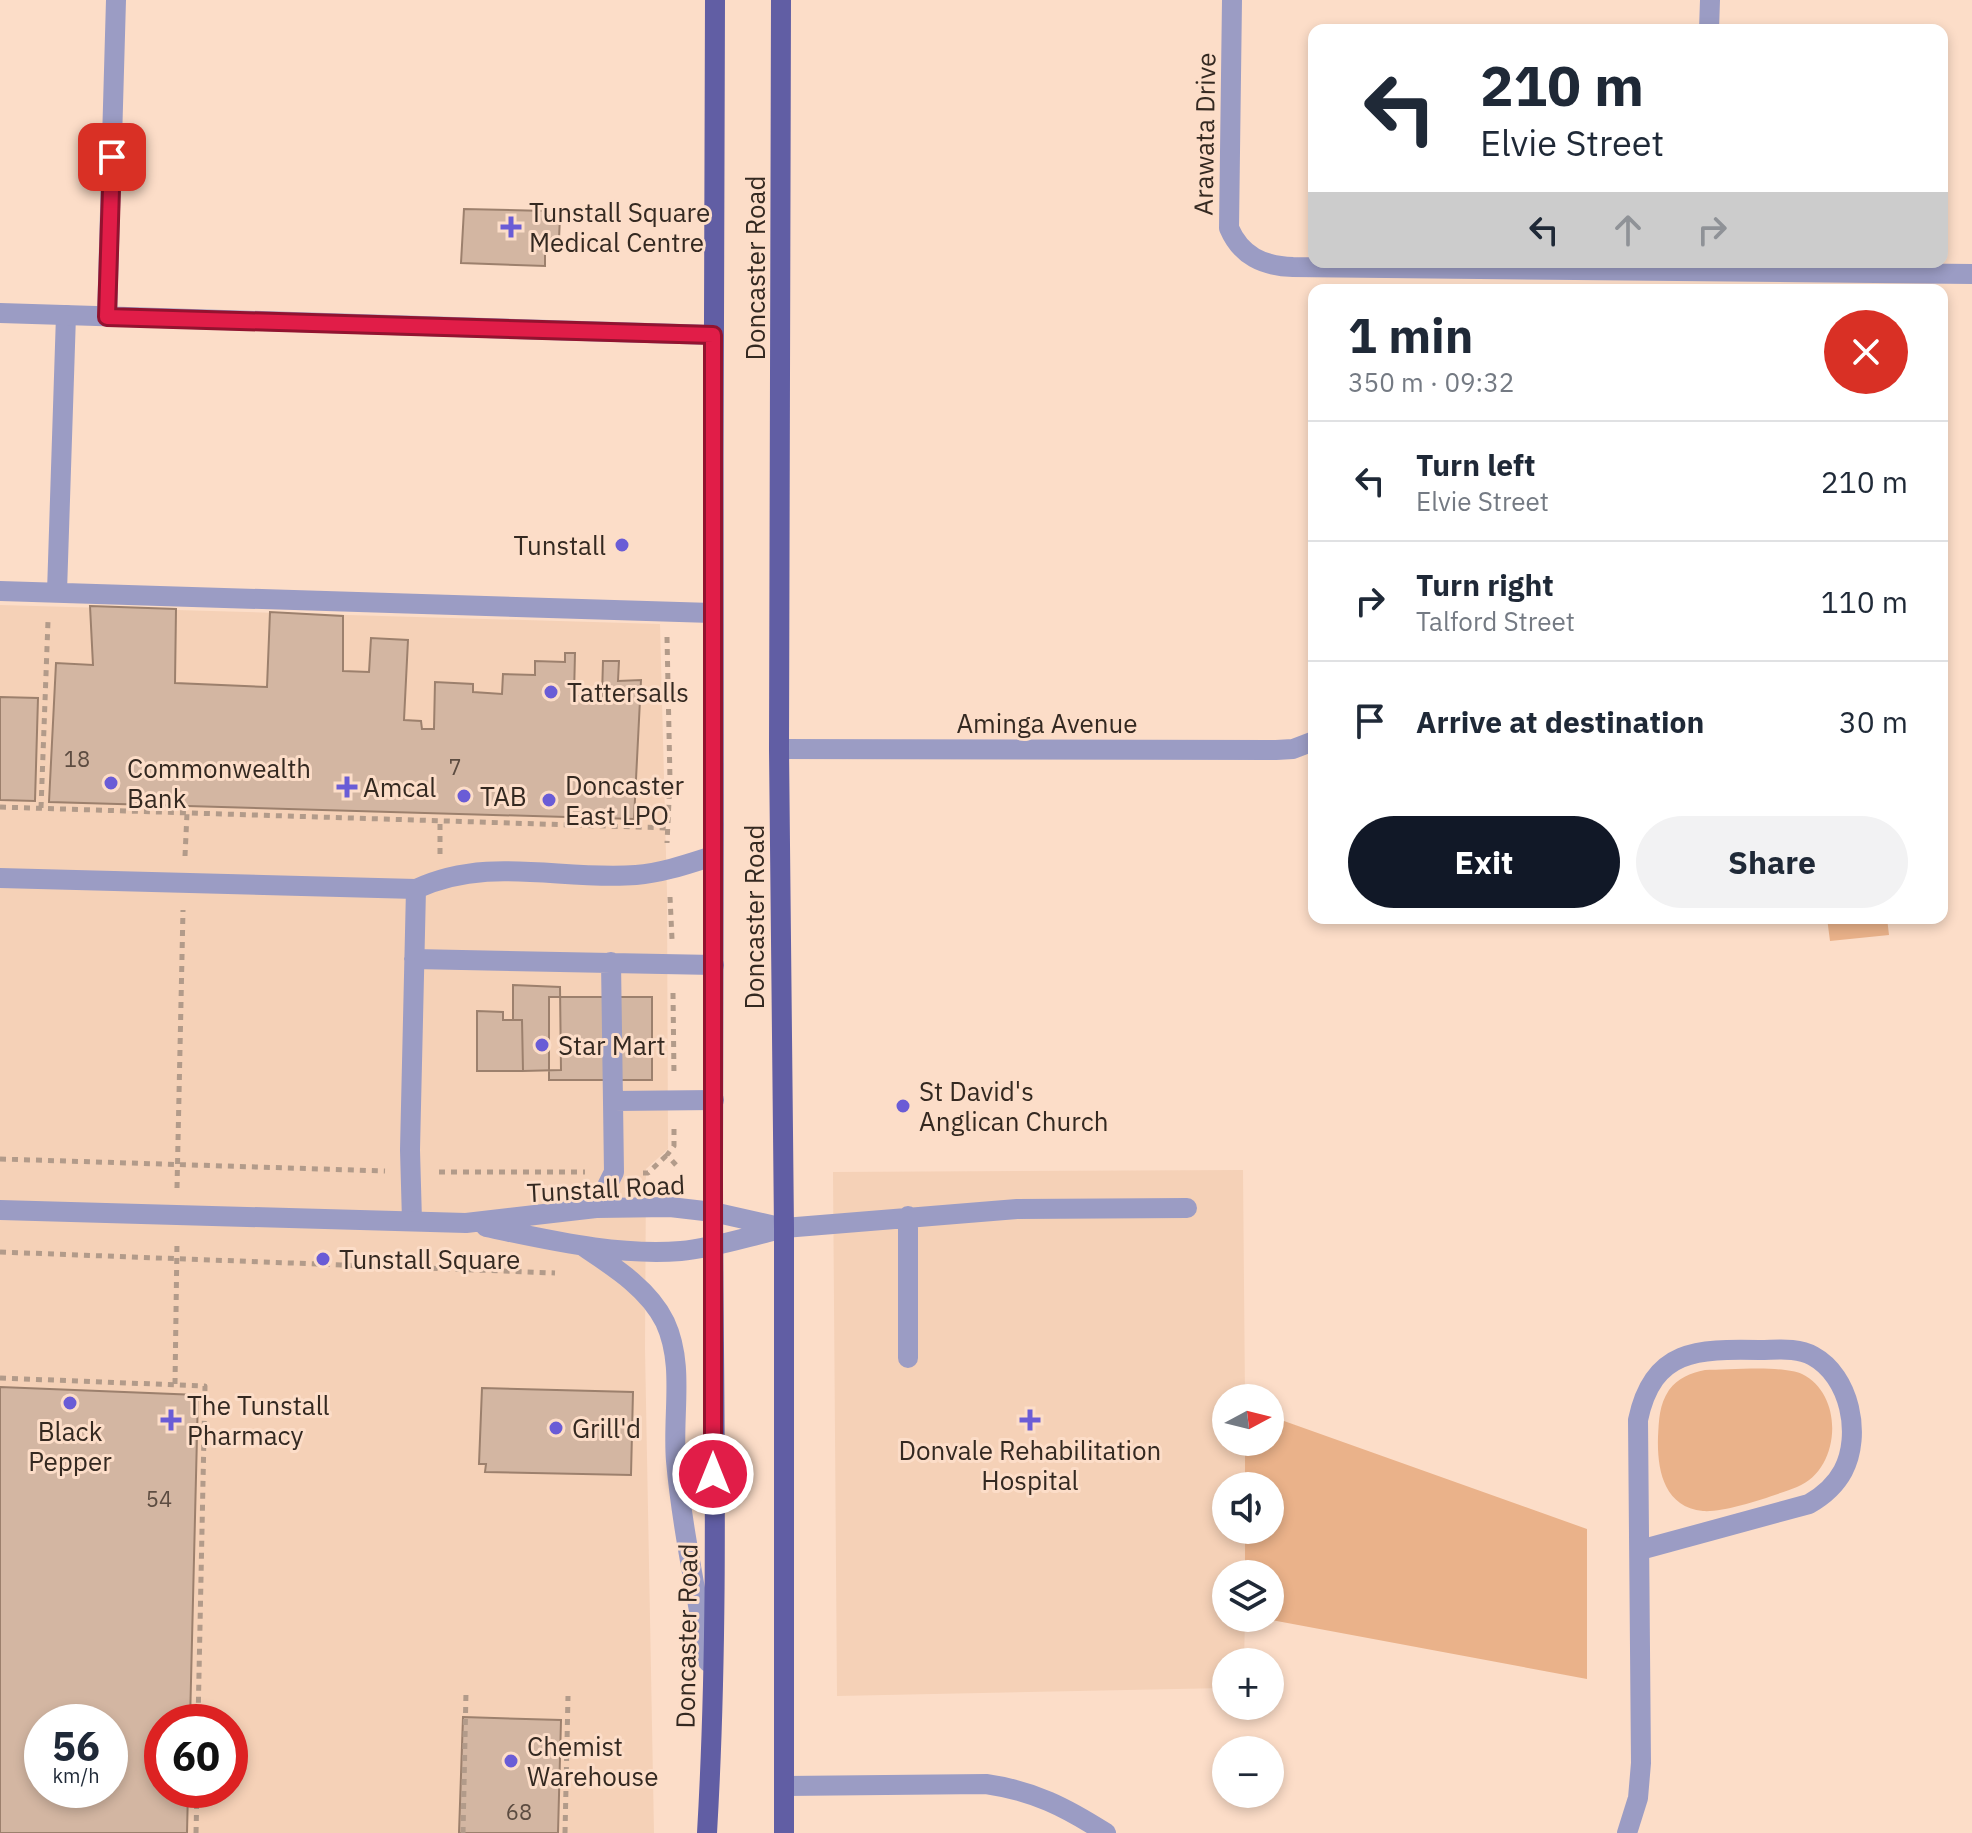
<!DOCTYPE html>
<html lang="en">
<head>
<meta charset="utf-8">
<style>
	:root { --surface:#fff; --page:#f2f2f3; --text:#1f2937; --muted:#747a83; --line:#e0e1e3; --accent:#111827 }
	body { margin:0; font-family:"IBM Plex Sans",sans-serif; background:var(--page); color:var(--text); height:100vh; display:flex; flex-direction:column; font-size:30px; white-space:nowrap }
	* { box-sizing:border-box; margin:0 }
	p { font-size:26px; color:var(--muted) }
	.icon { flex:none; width:44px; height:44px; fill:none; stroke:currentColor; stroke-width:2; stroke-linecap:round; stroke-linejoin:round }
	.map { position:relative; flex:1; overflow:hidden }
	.drawer { position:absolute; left:1308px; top:284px; width:640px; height:640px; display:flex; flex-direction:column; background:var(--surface); border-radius:16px; box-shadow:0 4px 12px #0003 }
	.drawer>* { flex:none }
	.top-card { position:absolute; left:1308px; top:24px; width:640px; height:244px; border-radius:16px; box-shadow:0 4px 12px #0003; background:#fff; color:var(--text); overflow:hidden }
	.needle { width:52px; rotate:83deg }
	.controls { position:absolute; left:1212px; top:1384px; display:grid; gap:16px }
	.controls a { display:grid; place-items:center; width:72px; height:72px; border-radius:50%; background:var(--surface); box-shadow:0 4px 12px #0003; font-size:40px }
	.speed { position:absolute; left:24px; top:1704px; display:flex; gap:16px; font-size:40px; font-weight:700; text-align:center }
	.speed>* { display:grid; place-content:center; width:104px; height:104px; border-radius:50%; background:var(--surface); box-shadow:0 4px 12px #0003; line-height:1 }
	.speed small { font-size:20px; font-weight:400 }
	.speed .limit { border:12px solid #d22; background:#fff; color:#111 }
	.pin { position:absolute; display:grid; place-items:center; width:68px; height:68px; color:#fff; margin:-34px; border-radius:16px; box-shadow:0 4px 12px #0006 }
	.me { position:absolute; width:88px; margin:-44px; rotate:0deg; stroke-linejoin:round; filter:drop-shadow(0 0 6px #0008) }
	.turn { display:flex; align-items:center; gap:28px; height:168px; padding:0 40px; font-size:36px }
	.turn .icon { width:104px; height:104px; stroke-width:2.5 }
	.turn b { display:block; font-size:56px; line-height:68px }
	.lanes { display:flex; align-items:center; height:76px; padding:0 40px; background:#0003; justify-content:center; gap:40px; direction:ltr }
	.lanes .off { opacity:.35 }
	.round { display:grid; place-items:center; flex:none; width:84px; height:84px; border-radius:42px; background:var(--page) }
	.overview { display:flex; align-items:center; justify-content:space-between; height:136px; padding:0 40px }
	h1 { font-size:48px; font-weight:700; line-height:60px }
	.button { display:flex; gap:16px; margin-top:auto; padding:16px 40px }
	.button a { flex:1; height:92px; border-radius:48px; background:var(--accent); color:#fff; font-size:32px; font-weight:700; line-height:92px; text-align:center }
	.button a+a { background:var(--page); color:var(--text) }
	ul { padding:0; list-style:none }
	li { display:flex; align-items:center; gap:24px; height:120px; padding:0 40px; border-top:2px solid var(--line) }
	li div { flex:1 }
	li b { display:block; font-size:30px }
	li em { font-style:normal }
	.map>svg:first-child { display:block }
</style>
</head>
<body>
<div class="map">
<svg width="1972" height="1833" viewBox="0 0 1972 1833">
	<rect width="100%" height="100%" fill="#fcddc8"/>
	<!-- built -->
	<path fill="#f5d1b7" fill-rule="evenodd" d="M0,605L660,624L667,893L668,1149L646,1169L645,1349L654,1833H0ZM42,1722H110V1790H42ZM162,1722H230V1790H162Z
		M1243,1170L1245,1398H1226V1442H1245V1486H1226V1530H1245V1574H1226V1618H1245L1244,1662H1226V1688L837,1696L833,1172Z"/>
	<!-- green -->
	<path fill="#eab28a" d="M1827,918H1887L1889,935L1830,941Z
		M1705,1370C1728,1370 1783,1365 1802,1374C1845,1395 1841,1470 1797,1487C1776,1495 1724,1513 1703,1511C1663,1507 1657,1468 1658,1437C1659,1420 1659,1405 1669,1390C1678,1378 1690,1373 1705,1370Z
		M1270,1416L1587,1529V1679L1261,1618H1270V1574H1245V1530H1270V1486H1245V1442H1270Z"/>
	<!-- building -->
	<path fill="#d3b6a2" stroke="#9c806d" stroke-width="2" fill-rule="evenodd" d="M464,209L546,211L547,216H560L559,239L545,237V266L461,263Z
		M90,606L176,609L175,683L267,687L270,612L343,616V671L369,672L371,638L408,640L404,720L421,721L422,729H434L435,682L473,684V692L502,694L503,674L535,675V661L565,662V653H575L574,696H602L603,661H619L618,681L641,680L634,819L49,802L56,663L93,665Z
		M0,697L38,698L35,801L0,800Z
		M513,985L560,987L561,1070L523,1071L522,1020H513Z
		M549,997H652V1080H549Z
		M477,1011L503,1012V1020H522L523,1071H477Z
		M0,1387L198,1395L190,1722H162V1790H188L187,1833H0ZM42,1722H110V1790H42Z
		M482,1388L633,1392L631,1475L485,1472L486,1464H479Z
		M463,1717L561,1720L558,1833H459Z"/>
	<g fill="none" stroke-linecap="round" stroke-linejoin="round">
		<!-- path -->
		<path stroke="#b29b8a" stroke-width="5" stroke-dasharray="6 6" stroke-linecap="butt" d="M667,637L670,780L667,843
			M0,807L669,828
			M41,808L48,621
			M440,854V819
			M185,856L187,813
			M670,897L672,939
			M673,993L674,1075
			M674,1129V1146L667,1155L676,1165
			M0,1159L385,1171
			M439,1172H585
			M643,1173H648L667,1155
			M177,1188L183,910
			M0,1252L555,1273
			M0,1378L205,1386L198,1722
			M175,1384L177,1242
			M196,1833L197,1790
			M463,1833L466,1692
			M565,1833L568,1696"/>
		<!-- service -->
		<path stroke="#9b9cc4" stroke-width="20" d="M0,591L712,613
			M57,592L66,315
			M0,878L416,889C489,855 560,881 636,875C662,873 688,864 713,856
			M414,959L714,965
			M613,1101L714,1100
			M596,1208L614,1172L611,962
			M908,1216V1358
			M412,1221L410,1150L416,889
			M784,1228L1017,1209L1187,1208"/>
		<!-- minor -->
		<path stroke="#9b9cc4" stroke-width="20" d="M1232,0L1229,228C1241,256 1263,266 1293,267L1972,274
			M1709,30L1710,0
			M0,313L713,335
			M107,317L116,0
			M779,749L1276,750L1293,749L1314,741
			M0,1210L466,1223L596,1208L670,1207L713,1212L784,1228
			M486,1227C550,1240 615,1256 681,1251C713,1248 746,1237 777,1230
			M584,1247C614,1267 649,1289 665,1322C685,1365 672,1415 676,1461C682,1528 697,1595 708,1662
			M785,1786L986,1784C1034,1791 1065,1807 1106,1833
			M1627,1833L1638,1798L1641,1763L1638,1420C1653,1348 1698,1349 1760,1350C1777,1350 1797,1347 1813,1356C1850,1376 1862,1435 1843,1471C1835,1486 1823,1496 1809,1504L1640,1550"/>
		<!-- primary -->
		<path stroke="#615ea4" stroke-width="20" d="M781,0L779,749L784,1228V1833
			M707,1833C720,1612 713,1391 713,1170C715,780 712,390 715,0"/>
	</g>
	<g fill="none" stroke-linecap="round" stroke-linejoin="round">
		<!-- route casing -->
		<g stroke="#92132f" stroke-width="20">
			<path id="route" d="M112,157L107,317L713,335V1474"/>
		</g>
		<!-- route -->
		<use href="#route" stroke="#e11d48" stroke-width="14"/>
	</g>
	<!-- markers -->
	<g fill="#6a5cd6" stroke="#fcddc8" stroke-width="3">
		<path d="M507 215h8v8h8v8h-8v8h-8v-8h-8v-8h8z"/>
		<circle cx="622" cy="545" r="8"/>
		<circle cx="551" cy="692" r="8"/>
		<circle cx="111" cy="783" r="8"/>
		<path d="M343 775h8v8h8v8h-8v8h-8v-8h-8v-8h8z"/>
		<circle cx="464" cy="796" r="8"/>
		<circle cx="549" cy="800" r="8"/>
		<circle cx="542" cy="1045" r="8"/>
		<circle cx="903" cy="1106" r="8"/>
		<circle cx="323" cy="1259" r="8"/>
		<circle cx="70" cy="1403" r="8"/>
		<path d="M167 1408h8v8h8v8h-8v8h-8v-8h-8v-8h8z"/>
		<path d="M1026 1408h8v8h8v8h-8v8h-8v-8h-8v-8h8z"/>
		<circle cx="556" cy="1428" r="8"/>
		<circle cx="511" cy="1761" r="8"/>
	</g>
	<g text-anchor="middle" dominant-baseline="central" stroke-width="6" stroke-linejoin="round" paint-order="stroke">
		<!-- number labels -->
		<g font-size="22" fill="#5c4c41">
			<text x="77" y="758">18</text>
			<text x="455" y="766">7</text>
			<text x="159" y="1498">54</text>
			<text x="519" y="1811">68</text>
		</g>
		<!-- street labels -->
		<g font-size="26" fill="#342921" stroke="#fcddc8">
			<text transform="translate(1204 134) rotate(-89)">Arawata Drive</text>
			<text transform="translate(755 268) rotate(-90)">Doncaster Road</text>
			<text x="1047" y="723">Aminga Avenue</text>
			<text transform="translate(754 917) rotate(-90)">Doncaster Road</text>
			<text transform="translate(606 1188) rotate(-3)">Tunstall Road</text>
			<text transform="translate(686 1636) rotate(-89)">Doncaster Road</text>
		</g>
		<!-- poi labels -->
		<g font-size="26" fill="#342921" stroke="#fcddc8" text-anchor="start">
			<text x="529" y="212">Tunstall Square<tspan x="529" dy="30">Medical Centre</tspan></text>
			<text x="606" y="545" text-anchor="end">Tunstall</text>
			<text x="567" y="692">Tattersalls</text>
			<text x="127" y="768">Commonwealth<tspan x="127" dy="30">Bank</tspan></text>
			<text x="565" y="785">Doncaster<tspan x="565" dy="30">East LPO</tspan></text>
			<text x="363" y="787">Amcal</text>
			<text x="480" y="796">TAB</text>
			<text x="558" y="1045">Star Mart</text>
			<text x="919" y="1091">St David's<tspan x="919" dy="30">Anglican Church</tspan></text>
			<text x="339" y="1259">Tunstall Square</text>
			<text x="187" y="1405">The Tunstall<tspan x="187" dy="30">Pharmacy</tspan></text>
			<text x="572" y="1428">Grill'd</text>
			<text x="70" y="1431" text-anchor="middle">Black<tspan x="70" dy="30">Pepper</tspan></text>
			<text x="1030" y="1450" text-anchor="middle">Donvale Rehabilitation<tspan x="1030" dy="30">Hospital</tspan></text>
			<text x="527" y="1746">Chemist<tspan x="527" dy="30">Warehouse</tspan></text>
		</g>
	</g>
</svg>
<div class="controls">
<a><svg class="needle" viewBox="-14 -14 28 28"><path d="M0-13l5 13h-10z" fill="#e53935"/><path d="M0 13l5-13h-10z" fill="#747a83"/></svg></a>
<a><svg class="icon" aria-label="sound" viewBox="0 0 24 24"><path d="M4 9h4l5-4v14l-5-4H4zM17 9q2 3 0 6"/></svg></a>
<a><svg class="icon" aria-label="layers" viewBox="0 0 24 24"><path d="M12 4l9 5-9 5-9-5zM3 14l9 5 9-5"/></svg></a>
<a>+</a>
<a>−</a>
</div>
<div class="speed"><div>56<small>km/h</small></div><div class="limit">60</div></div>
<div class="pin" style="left:112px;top:157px;background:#d93025"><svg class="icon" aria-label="arrive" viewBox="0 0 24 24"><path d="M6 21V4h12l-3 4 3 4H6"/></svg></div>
<svg class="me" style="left:713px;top:1474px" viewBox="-20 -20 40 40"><circle r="17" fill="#e11d48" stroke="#fff" stroke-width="3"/><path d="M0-11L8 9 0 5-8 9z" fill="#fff"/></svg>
<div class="top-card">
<div class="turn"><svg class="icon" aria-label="left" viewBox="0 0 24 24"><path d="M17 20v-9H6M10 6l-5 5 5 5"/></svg><div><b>210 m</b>Elvie Street</div></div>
<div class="lanes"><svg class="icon" aria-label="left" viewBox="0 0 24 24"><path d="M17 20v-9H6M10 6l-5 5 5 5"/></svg><svg class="icon off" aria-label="ahead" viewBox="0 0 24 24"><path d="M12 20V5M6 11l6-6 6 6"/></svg><svg class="icon off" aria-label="right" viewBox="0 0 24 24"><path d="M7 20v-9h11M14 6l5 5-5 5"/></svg></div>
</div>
<section class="drawer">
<div class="overview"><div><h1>1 min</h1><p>350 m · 09:32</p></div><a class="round" style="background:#d93025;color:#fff"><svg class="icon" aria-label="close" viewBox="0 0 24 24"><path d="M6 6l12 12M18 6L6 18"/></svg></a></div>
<ul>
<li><svg class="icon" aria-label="left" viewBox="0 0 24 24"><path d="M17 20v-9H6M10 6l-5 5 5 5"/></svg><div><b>Turn left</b><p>Elvie Street</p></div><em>210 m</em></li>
<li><svg class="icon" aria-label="right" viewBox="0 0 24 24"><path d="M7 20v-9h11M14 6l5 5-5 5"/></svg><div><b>Turn right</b><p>Talford Street</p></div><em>110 m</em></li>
<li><svg class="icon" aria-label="arrive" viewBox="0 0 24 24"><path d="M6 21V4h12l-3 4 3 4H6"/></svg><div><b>Arrive at destination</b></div><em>30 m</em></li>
</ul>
<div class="button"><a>Exit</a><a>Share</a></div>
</section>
</div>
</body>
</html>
